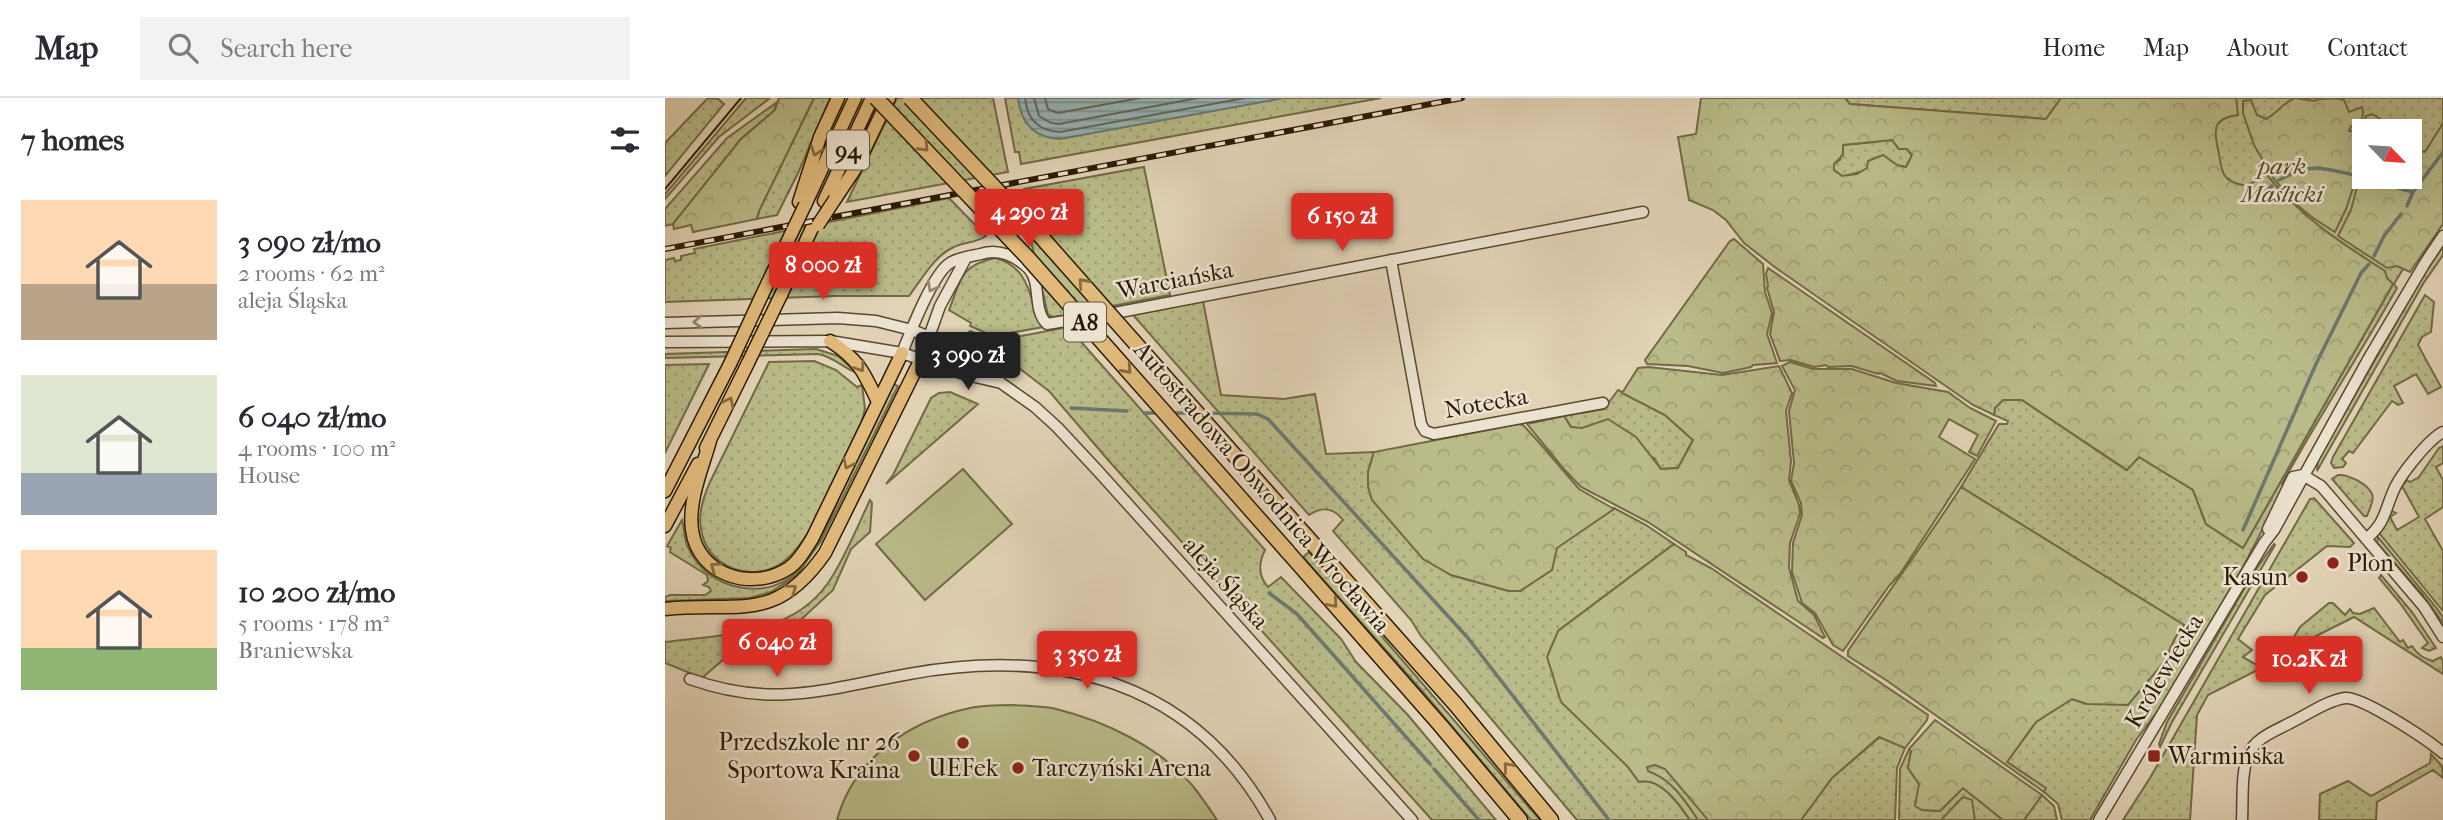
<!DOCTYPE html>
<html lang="en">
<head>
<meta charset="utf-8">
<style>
	:root { --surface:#fff; --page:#f2f2f3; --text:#2b2b33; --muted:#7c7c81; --line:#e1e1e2; --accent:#d93025 }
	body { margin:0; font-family:"IM FELL French Canon",serif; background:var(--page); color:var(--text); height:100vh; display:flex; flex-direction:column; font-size:26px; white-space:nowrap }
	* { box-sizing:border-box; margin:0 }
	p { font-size:23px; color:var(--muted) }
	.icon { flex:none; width:38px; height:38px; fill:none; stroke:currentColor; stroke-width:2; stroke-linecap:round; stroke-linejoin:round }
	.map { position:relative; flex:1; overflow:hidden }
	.side { display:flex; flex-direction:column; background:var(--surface); width:665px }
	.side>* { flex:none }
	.needle { width:46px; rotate:115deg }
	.fabs { position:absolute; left:1687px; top:21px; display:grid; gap:14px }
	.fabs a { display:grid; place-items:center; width:70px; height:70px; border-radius:0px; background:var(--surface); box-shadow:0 7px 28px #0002; font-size:35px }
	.price { position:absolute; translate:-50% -60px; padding:0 16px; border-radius:7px; background:var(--accent); color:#fff; font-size:23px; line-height:46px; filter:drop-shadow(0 2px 4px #0008) }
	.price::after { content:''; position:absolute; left:50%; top:42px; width:21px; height:16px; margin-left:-10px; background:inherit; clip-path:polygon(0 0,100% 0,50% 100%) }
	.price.active { background:#222; color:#fff }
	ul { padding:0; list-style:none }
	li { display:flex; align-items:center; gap:21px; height:175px; padding:0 21px }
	li span { display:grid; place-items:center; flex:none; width:196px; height:140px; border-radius:0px; color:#555 }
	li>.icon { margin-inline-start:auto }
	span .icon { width:84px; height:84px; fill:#fffc; stroke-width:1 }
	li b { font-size:30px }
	h2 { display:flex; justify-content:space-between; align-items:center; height:84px; padding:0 21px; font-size:30px }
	header { display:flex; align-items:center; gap:42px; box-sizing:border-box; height:98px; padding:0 35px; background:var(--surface); border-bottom:2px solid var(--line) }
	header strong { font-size:33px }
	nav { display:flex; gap:38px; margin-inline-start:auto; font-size:24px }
	.search { width:490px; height:63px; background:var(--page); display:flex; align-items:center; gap:18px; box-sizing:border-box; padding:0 24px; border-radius:0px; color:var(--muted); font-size:26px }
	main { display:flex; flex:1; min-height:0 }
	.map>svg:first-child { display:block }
</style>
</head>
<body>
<header>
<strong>Map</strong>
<div class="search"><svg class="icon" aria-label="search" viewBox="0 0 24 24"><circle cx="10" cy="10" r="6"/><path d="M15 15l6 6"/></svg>Search here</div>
<nav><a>Home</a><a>Map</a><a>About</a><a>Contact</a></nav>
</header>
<main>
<section class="side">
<h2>7 homes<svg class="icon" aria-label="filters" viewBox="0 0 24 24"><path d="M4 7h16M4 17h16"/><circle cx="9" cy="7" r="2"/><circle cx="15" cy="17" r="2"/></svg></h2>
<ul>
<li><span style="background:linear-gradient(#ffd9b3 60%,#b9a48a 0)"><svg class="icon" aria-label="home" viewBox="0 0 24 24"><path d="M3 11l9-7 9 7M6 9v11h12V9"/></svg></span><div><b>3 090 zł/mo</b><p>2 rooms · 62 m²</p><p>aleja Śląska</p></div></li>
<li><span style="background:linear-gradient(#dfe7d0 70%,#9aa5b1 0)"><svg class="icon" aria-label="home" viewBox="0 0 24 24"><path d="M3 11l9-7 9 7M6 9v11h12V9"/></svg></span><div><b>6 040 zł/mo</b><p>4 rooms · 100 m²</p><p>House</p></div></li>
<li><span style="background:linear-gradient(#ffd9b3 70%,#8fb573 0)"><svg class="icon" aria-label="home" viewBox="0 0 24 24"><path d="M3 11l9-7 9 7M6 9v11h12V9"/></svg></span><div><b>10 200 zł/mo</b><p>5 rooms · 178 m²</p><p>Braniewska</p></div></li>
</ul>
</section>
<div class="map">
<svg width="1778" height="722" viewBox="0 0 1778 722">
	<defs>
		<pattern id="green-dots" width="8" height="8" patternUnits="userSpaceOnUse" patternTransform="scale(1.75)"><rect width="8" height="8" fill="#b9bb89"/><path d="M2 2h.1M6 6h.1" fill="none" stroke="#9fa075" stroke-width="1.8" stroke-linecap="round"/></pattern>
		<pattern id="forest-crowns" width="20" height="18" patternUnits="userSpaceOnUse" patternTransform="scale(1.75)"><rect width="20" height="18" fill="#b9bb89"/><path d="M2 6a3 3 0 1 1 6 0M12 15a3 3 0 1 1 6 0" fill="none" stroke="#9fa075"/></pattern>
		<pattern id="wetland-marsh" width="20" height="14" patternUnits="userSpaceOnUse" patternTransform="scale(1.75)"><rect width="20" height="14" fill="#b9bb89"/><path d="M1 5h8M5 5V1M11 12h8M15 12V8" fill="none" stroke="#9fa075"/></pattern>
		<pattern id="water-rules" width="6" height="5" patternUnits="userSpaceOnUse" patternTransform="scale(1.75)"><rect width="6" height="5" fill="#98b6b7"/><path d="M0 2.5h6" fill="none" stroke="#7c9393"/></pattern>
	</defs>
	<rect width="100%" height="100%" fill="#e2d3b6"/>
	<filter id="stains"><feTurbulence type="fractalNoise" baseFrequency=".00286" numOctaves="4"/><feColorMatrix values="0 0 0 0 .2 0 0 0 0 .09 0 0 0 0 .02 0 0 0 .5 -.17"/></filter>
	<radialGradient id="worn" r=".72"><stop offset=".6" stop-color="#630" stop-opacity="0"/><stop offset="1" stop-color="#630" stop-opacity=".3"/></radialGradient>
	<path fill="url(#green-dots)" stroke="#726a46" stroke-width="2" fill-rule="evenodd" d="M 43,0 L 53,1 L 59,6 L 0,78 L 0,45 Z
		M 81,0 L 105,0 L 54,39 L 0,101 L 0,96 Z
		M 149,0 L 165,0 L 134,73 L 112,117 L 92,121 L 94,113 Z
		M 232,0 L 328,0 L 343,74 L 182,104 Z
		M 340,0 L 716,0 L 356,66 L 354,54 L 350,54 Z
		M 1180,0 L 1396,0 L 1381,21 L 1185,6 Z
		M 1523,0 L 1778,0 L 1778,40 L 1741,166 L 1729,186 L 1732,190 C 1695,256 1654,319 1617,386 L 1620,388 L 1578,469 L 1496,609 L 1471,642 L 1425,722 L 1397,722 L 1393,706 L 1379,694 L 1380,690 L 1342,664 L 1371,624 L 1407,601 L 1422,606 L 1463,606 L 1499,564 L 1510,540 L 1519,527 L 1296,389 L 1334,326 L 1342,326 L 1343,323 L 1329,317 L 1330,310 L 1338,302 L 1357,302 L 1461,372 L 1474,359 L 1528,392 L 1541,426 L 1578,450 L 1727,188 L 1539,133 ZM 1699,33 L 1745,33 L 1745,79 L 1699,79 Z
		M 111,5 L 110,12 L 76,41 L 8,126 L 0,128 L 0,111 L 62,40 Z
		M 1227,42 L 1234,51 L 1242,51 L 1247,58 L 1241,69 C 1218,63 1199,75 1177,78 L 1169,72 L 1169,66 L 1175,62 L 1178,47 Z
		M 479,69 L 505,197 L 389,219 L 383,217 L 355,96 L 359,91 Z
		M 284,100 L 321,138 C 311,145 300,144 289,149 C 270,157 256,182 244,198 L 170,198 L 0,204 L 0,162 L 9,160 L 10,163 L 16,162 L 16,158 L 30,155 L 29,151 Z
		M 1778,148 L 1778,157 L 1758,186 L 1652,373 L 1653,362 L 1756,181 Z
		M 330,160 C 355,166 363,185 369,209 C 371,217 371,222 378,229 L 328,238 L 305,228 L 306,225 L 284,212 C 296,182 294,168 330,160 Z
		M 1760,197 L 1769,204 L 1766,234 L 1757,239 L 1753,247 L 1776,289 L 1763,296 L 1751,276 L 1729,288 L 1738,305 L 1733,307 L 1727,303 L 1688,355 L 1684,353 L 1677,361 L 1681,365 L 1678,369 L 1669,370 L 1666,365 L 1668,359 Z
		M 538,203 L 556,297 L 619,301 L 650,296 L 661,356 L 709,354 L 703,374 L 786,477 L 844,493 L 855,493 L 887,472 L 891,450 L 949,410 L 981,427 L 1009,446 L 893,533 L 963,669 L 974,684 C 995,678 1014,707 1025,722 L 912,722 L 756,538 L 746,522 L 668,433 L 678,422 C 669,410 657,408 644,417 L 468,217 Z
		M 403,229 L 600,452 C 593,466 593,478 603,489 L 616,479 L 676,541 L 691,564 L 742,616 L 831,722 L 767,722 L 444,363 L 384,293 L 342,261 L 300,238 L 305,233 L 330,243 Z
		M 151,251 L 173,258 L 191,274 C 180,272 170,259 153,256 L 0,260 L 0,256 Z
		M 149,263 L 171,272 L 192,289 L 197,287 L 200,311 L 197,323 C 179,361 152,433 123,460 C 96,486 46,474 37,436 C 32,418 38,400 45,384 L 104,264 Z
		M 44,266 L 0,355 L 0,267 Z
		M 228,286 L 233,288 L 156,443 L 132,477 L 106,494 L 84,500 L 0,503 L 0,499 L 5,497 L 40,497 L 46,493 L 44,489 L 38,487 L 43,483 L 42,477 L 5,454 L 6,450 L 2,448 L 17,422 C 19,428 19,439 22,447 C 32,471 53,487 79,490 C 99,493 119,487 133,473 C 154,452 163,424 175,398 C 193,361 211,323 228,286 Z
		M 953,292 L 1000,317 L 1028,342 L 1013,370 L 996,371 L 989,360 L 917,331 L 906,329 L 899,318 L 939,311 Z
		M 285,294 L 313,306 L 221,386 L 228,377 L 266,300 L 274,295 Z
		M 1778,348 L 1778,365 L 1771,369 L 1778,382 L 1778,409 L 1760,421 L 1778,453 L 1778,513 L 1714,435 L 1727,413 L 1731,415 L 1725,419 L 1732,432 L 1754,419 L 1737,388 L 1742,382 L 1745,384 L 1754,379 L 1774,350 Z
		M 1673,377 C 1683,376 1703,386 1707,396 C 1710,401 1704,412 1702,418 L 1699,418 L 1667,381 Z
		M 1649,400 L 1689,445 L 1685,449 L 1662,448 L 1600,497 L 1573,541 L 1587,552 L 1578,559 L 1592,567 L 1609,559 L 1618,543 L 1624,547 L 1635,529 L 1664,505 L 1668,505 L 1680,517 L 1685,511 L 1688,515 L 1695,516 L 1709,510 L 1735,544 L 1738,542 L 1743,550 L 1747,548 C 1753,557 1758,560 1768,563 L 1776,559 L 1778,563 L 1778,576 L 1689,519 L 1647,540 L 1648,544 L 1543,597 L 1532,617 L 1525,722 L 1458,722 L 1485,680 L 1645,401 Z
		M 205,402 L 207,405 L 205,434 L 186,451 L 168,492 L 113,543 L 83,540 L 37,580 L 0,565 L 0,544 C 58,536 126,538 163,485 C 180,460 192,429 205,402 Z
		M 1713,439 L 1770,508 L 1778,519 L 1778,525 L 1756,495 L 1712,445 Z
		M 1609,446 L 1610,447 L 1507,624 L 1495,649 L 1494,646 L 1502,624 L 1589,474 Z
		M 644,454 L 875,722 L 866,722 L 759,595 L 638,459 Z
		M 1716,477 L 1747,514 L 1771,550 L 1764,553 L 1757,550 L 1763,545 L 1735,505 L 1714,480 Z
		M 1215,639 L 1240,650 L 1232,670 L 1230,722 L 1136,722 L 1167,680 Z
		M 1244,651 L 1246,653 L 1243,670 L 1254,686 L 1257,712 L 1275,713 L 1298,690 L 1338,722 L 1234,722 L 1235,671 Z
		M 1766,656 L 1777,668 L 1778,680 L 1768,672 L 1712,704 L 1711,722 L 1654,722 L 1655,696 L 1683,683 L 1706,698 L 1765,665 Z
		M 1377,697 L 1389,708 L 1392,722 L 1359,722 Z"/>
	<path fill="url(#forest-crowns)" stroke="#726a46" stroke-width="2" fill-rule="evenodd" d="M 114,0 L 149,0 L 94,113 L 92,121 L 28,134 L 26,127 L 9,131 L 8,126 L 76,41 L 110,12 Z
		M 1036,0 L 1180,0 L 1185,6 L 1381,21 L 1396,0 L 1571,0 L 1573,17 C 1549,20 1548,30 1553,51 C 1557,70 1554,83 1578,87 C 1584,89 1594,80 1601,76 C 1636,119 1673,143 1720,173 L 1722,180 L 1728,186 L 1578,450 L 1541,426 L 1528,392 L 1474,359 L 1462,372 L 1357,302 L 1338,302 L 1330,310 L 1329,317 L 1308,307 L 1111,170 L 1079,145 L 1061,122 L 1048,112 L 1024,102 L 1013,39 L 1031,36 ZM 1227,42 L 1234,51 L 1242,51 L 1247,57 L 1241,69 L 1232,67 L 1218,57 L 1203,63 L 1202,70 L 1192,76 L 1177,78 L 1169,72 L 1169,66 L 1178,57 L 1178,47 Z
		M 1630,0 L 1649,3 C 1656,0 1672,0 1679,2 L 1684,14 L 1697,9 L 1698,15 L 1696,26 L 1686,28 L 1684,33 L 1696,35 L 1696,59 L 1691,81 L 1681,111 L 1670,134 L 1648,120 L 1631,106 L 1609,81 L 1589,47 L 1578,15 L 1578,3 L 1586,2 L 1592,17 L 1601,21 C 1613,15 1617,5 1630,0 Z
		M 1707,16 L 1717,22 L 1717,33 L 1699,33 L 1699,79 L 1745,79 L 1745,50 L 1750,48 L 1755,53 L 1760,54 L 1778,25 L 1778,126 L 1745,174 L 1732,168 L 1722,170 L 1673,138 L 1686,112 L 1696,74 L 1699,59 L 1699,25 L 1701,18 Z
		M 1069,141 L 1098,166 L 1100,194 L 1107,215 L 1102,236 L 1112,265 L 1088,267 L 1086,269 L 1058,275 L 1023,268 L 982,266 L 980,262 L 1065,143 Z
		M 1103,170 L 1270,285 L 1271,288 L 1232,283 L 1215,275 L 1213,276 L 1187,268 L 1163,269 L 1161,267 L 1149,269 L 1126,262 L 1115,263 L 1105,236 L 1109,214 L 1102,190 L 1103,188 L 1101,176 Z
		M 1125,264 L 1148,271 L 1187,271 L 1231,285 L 1283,294 L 1305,310 L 1331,323 L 1312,358 L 1304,354 L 1313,337 L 1284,321 L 1274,339 L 1310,361 L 1235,476 L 1224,488 L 1178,553 L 1168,547 L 1150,515 L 1137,505 L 1127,474 L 1128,445 L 1137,417 L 1136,405 L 1126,383 L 1129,365 L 1124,313 L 1130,292 L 1117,268 Z
		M 1114,268 L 1127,295 L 1121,313 L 1126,363 L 1124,382 L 1134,407 L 1135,416 L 1125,445 L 1124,470 L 1133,503 L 1149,517 L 1160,539 L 1158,540 L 983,424 L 916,389 L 898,370 L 862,326 L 899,318 L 906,329 L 917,330 L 943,321 L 971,339 L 996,371 L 1013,370 L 1028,342 L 1000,317 L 957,295 L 973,270 L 983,269 L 1057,277 Z
		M 854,326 L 858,327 L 871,341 L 914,391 L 949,411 L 892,450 L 887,472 L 855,493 L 844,493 L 786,477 L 758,461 L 707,402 L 703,389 L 703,374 L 709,354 Z
		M 1296,389 L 1519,527 L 1510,540 L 1499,564 L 1463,607 L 1422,606 L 1407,601 L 1371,624 L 1342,664 L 1381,690 L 1379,694 L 1221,582 L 1183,558 L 1183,553 C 1220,498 1260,445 1296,389 Z
		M 1009,446 L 1021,454 L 1021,457 L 1046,470 L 1263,617 L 1262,622 L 1240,650 L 1214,639 L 1167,680 L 1136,722 L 1025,722 C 1015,707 995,678 974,684 L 963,669 L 896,604 L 882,559 L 893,533 Z
		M 1270,622 L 1377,697 L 1359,722 L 1338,722 L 1298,690 L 1275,713 L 1257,712 L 1250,708 L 1254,686 L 1243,670 L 1246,653 L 1244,651 Z"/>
	<path fill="url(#wetland-marsh)" stroke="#726a46" stroke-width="2" d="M 990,667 L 1000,671 L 1043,722 L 1033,722 C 1020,702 1006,681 983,673 L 982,669 Z"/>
	<path fill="#b9bb89" stroke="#726a46" stroke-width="2" d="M 298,371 L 347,426 L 260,502 L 211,446 Z
		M 348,607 C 363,608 378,608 391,611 C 440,623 494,649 527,687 C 536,698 544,710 552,722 L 172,722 C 189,660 244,623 305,610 C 319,607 334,607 348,607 Z
		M 1298,699 L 1307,702 L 1310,722 L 1276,722 Z"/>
	<path fill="url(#water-rules)" stroke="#6c786f" stroke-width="2" d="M 353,0 L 619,0 L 395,41 C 370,40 356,26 353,0 Z"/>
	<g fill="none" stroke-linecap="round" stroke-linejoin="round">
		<path stroke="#61685c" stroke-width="2" d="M 360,0 C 362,21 373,33 395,34 L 580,0
			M 369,0 L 374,18 L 386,25 L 394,26 L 533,0
			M 380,0 L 383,11 L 393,15 L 475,0"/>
		<path stroke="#6c786f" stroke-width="3.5" d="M 1699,80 L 1747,94
			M 1614,82 C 1646,65 1655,69 1689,77
			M 1594,100 L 1607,88
			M 1742,108 L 1748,94 L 1778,54
			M 1709,158 L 1719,138 L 1736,116
			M 406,310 L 462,313
			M 479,315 L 494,315
			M 505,315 L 526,315
			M 537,315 L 592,316 L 603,321 L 803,540 L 944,722
			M 1578,432 L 1651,266 L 1696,175 L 1704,166
			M 604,495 L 632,516 L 765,666
			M 769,671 L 814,722"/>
		<defs>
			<path id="minor" d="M 726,162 L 756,326 L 760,333 L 769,336 L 938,305
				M 0,225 L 173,220 L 211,223 L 247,232 L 309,256 L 336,285 L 370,309 L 392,329 L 433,373 L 747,722
				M 0,244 L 165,243 L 237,255 L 302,277 L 336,285
				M 237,255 C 245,235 268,175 285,165 C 292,160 307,158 316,156 C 333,150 351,158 364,171 C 377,186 367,211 382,226 L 455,214 L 978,114
				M 256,261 L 275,208 L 301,160
				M 1638,377 L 1656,388 L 1663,396 L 1759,509 L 1778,539
				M 1603,431 L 1628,379 L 1638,377
				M 1701,441 C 1720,425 1719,415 1728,394 C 1734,378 1763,342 1778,334
				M 25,581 C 109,611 160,591 244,576 C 392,549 528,582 605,722
				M 1434,722 L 1599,445 L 1609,432 L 1705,258 L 1760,165 L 1778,138
				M 1577,722 C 1578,702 1576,676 1583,657 C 1590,640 1610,633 1625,625 C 1642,617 1661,603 1680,600 C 1697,598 1763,642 1778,655"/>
			<path id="major" d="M 170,101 L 190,71 L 224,0
				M 159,103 L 207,0
				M 134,104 L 155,39 L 173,0
				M 140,107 L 190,0
				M 97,197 L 128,132
				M 116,197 L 148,128
				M 165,243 C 193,261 199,274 213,304
				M 45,343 C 37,371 23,403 27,432 C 33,478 88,494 124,470 C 134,463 140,452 147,441 L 237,255
				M 41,350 L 83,265
				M 0,393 L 65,266
				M 0,428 L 33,366
				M 0,511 C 73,503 110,527 160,455 L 256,261"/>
			<path id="highway" d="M 641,438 L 791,607 L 886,722
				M 623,454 L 776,628 L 855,722"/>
		</defs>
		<use href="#minor" stroke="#58482f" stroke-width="13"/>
		<use href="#major" stroke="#2a1a02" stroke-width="15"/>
		<use href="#highway" stroke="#2a1a02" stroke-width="17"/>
		<use href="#minor" stroke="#ece2d0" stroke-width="10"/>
		<use href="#major" stroke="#e1ba7b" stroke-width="12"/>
		<use href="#highway" stroke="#e1ba7b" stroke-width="14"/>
		<path stroke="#2a1a02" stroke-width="2" d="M 0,91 L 76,0"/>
		<defs>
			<path id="rail" d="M 0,151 L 797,0"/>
		</defs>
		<use href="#rail" stroke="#2a1a02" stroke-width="6"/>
		<use href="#rail" stroke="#ece2d0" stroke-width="3.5" stroke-dasharray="10" stroke-linecap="butt"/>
		<defs>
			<path id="major-bridge" d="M 153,127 L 170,101
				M 128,132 L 140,107
				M 83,265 L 116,197
				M 65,266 L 97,197"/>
			<path id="highway-bridge" d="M 211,0 L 363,160 L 623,454
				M 245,0 L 379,142 L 641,438"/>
		</defs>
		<use href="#major-bridge" stroke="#2a1a02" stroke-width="15" stroke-linecap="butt"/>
		<use href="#highway-bridge" stroke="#2a1a02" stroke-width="17" stroke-linecap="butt"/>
		<use href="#major-bridge" stroke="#e1ba7b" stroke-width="12"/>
		<use href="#highway-bridge" stroke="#e1ba7b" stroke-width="14"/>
	</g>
	<defs><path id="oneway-chevron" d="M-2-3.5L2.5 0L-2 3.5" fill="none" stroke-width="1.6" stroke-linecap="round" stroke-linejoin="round" transform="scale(1.75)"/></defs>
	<g stroke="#866a3e">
		<use href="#oneway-chevron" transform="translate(259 49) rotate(46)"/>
		<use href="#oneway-chevron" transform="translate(151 53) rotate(108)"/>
		<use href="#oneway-chevron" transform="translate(418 185) rotate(-132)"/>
		<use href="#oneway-chevron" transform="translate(195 269) rotate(56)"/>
		<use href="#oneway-chevron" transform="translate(462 271) rotate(48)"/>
		<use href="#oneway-chevron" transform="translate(64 304) rotate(-64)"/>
		<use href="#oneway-chevron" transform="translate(183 366) rotate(116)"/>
		<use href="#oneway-chevron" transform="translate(50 469) rotate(-144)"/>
		<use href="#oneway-chevron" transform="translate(127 491) rotate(-36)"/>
		<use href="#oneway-chevron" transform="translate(668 505) rotate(49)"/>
		<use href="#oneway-chevron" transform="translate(843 669) rotate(-130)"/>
	</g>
	<g stroke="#958873">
		<use href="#oneway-chevron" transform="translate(267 189) rotate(118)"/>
		<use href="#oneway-chevron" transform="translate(33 224) rotate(178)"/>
	</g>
	<g fill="#8f2418" stroke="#ece2d0" stroke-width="2.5">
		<circle cx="1668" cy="465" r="7"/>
		<circle cx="1637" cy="479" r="7"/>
		<circle cx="298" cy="645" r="7"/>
		<circle cx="249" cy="658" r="7"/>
		<rect x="1482" y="651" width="14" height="14" rx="3.5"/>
		<circle cx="353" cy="670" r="7"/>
	</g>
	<g text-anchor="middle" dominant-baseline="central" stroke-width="5" stroke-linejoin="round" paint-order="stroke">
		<g fill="#ece2d0" stroke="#645640" stroke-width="2">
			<rect x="162" y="32.5" width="42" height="39" rx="5"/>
			<rect x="399" y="204.5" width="42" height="39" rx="5"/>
		</g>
		<g font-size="23" font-weight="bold" fill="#2a1a02">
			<text x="183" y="52">94</text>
			<text x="420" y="224">A8</text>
		</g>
		<g font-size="24" font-style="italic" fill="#554a2a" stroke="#ece2d0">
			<text x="1617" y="68">park<tspan x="1617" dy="28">Maślicki</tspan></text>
		</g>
		<g font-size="24" fill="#2a1a02" stroke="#ece2d0">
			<text transform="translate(510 182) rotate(-11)">Warciańska</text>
			<text transform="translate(821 305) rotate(-10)">Notecka</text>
			<text transform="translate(597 389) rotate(49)">Autostradowa Obwodnica Wrocławia</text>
			<text transform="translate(561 485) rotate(48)">aleja Śląska</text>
			<text transform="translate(1499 573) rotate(-59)">Królewiecka</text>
		</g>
		<g font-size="24" fill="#2a1a02" stroke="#ece2d0" text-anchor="start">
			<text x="1682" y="465">Plon</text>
			<text x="1623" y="479" text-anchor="end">Kasun</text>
			<text x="235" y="644" text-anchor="end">Przedszkole nr 26<tspan x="235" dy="28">Sportowa Kraina</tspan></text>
			<text x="1503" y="658">Warmińska</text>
			<text x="298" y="670" text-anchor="middle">UEFek</text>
			<text x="367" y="670">Tarczyński Arena</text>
		</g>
	</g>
	<rect width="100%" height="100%" filter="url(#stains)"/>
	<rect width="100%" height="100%" fill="url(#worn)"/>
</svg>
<div class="fabs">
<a><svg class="needle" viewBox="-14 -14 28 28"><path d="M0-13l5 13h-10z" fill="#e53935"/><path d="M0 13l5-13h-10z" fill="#7c7c81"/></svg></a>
</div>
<b class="price" style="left:364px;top:151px">4 290 zł</b>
<b class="price" style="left:677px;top:155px">6 150 zł</b>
<b class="price" style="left:158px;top:204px">8 000 zł</b>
<b class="price active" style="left:303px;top:294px">3 090 zł</b>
<b class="price" style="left:112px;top:581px">6 040 zł</b>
<b class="price" style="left:422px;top:593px">3 350 zł</b>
<b class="price" style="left:1644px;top:598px">10.2K zł</b>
</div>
</main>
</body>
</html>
